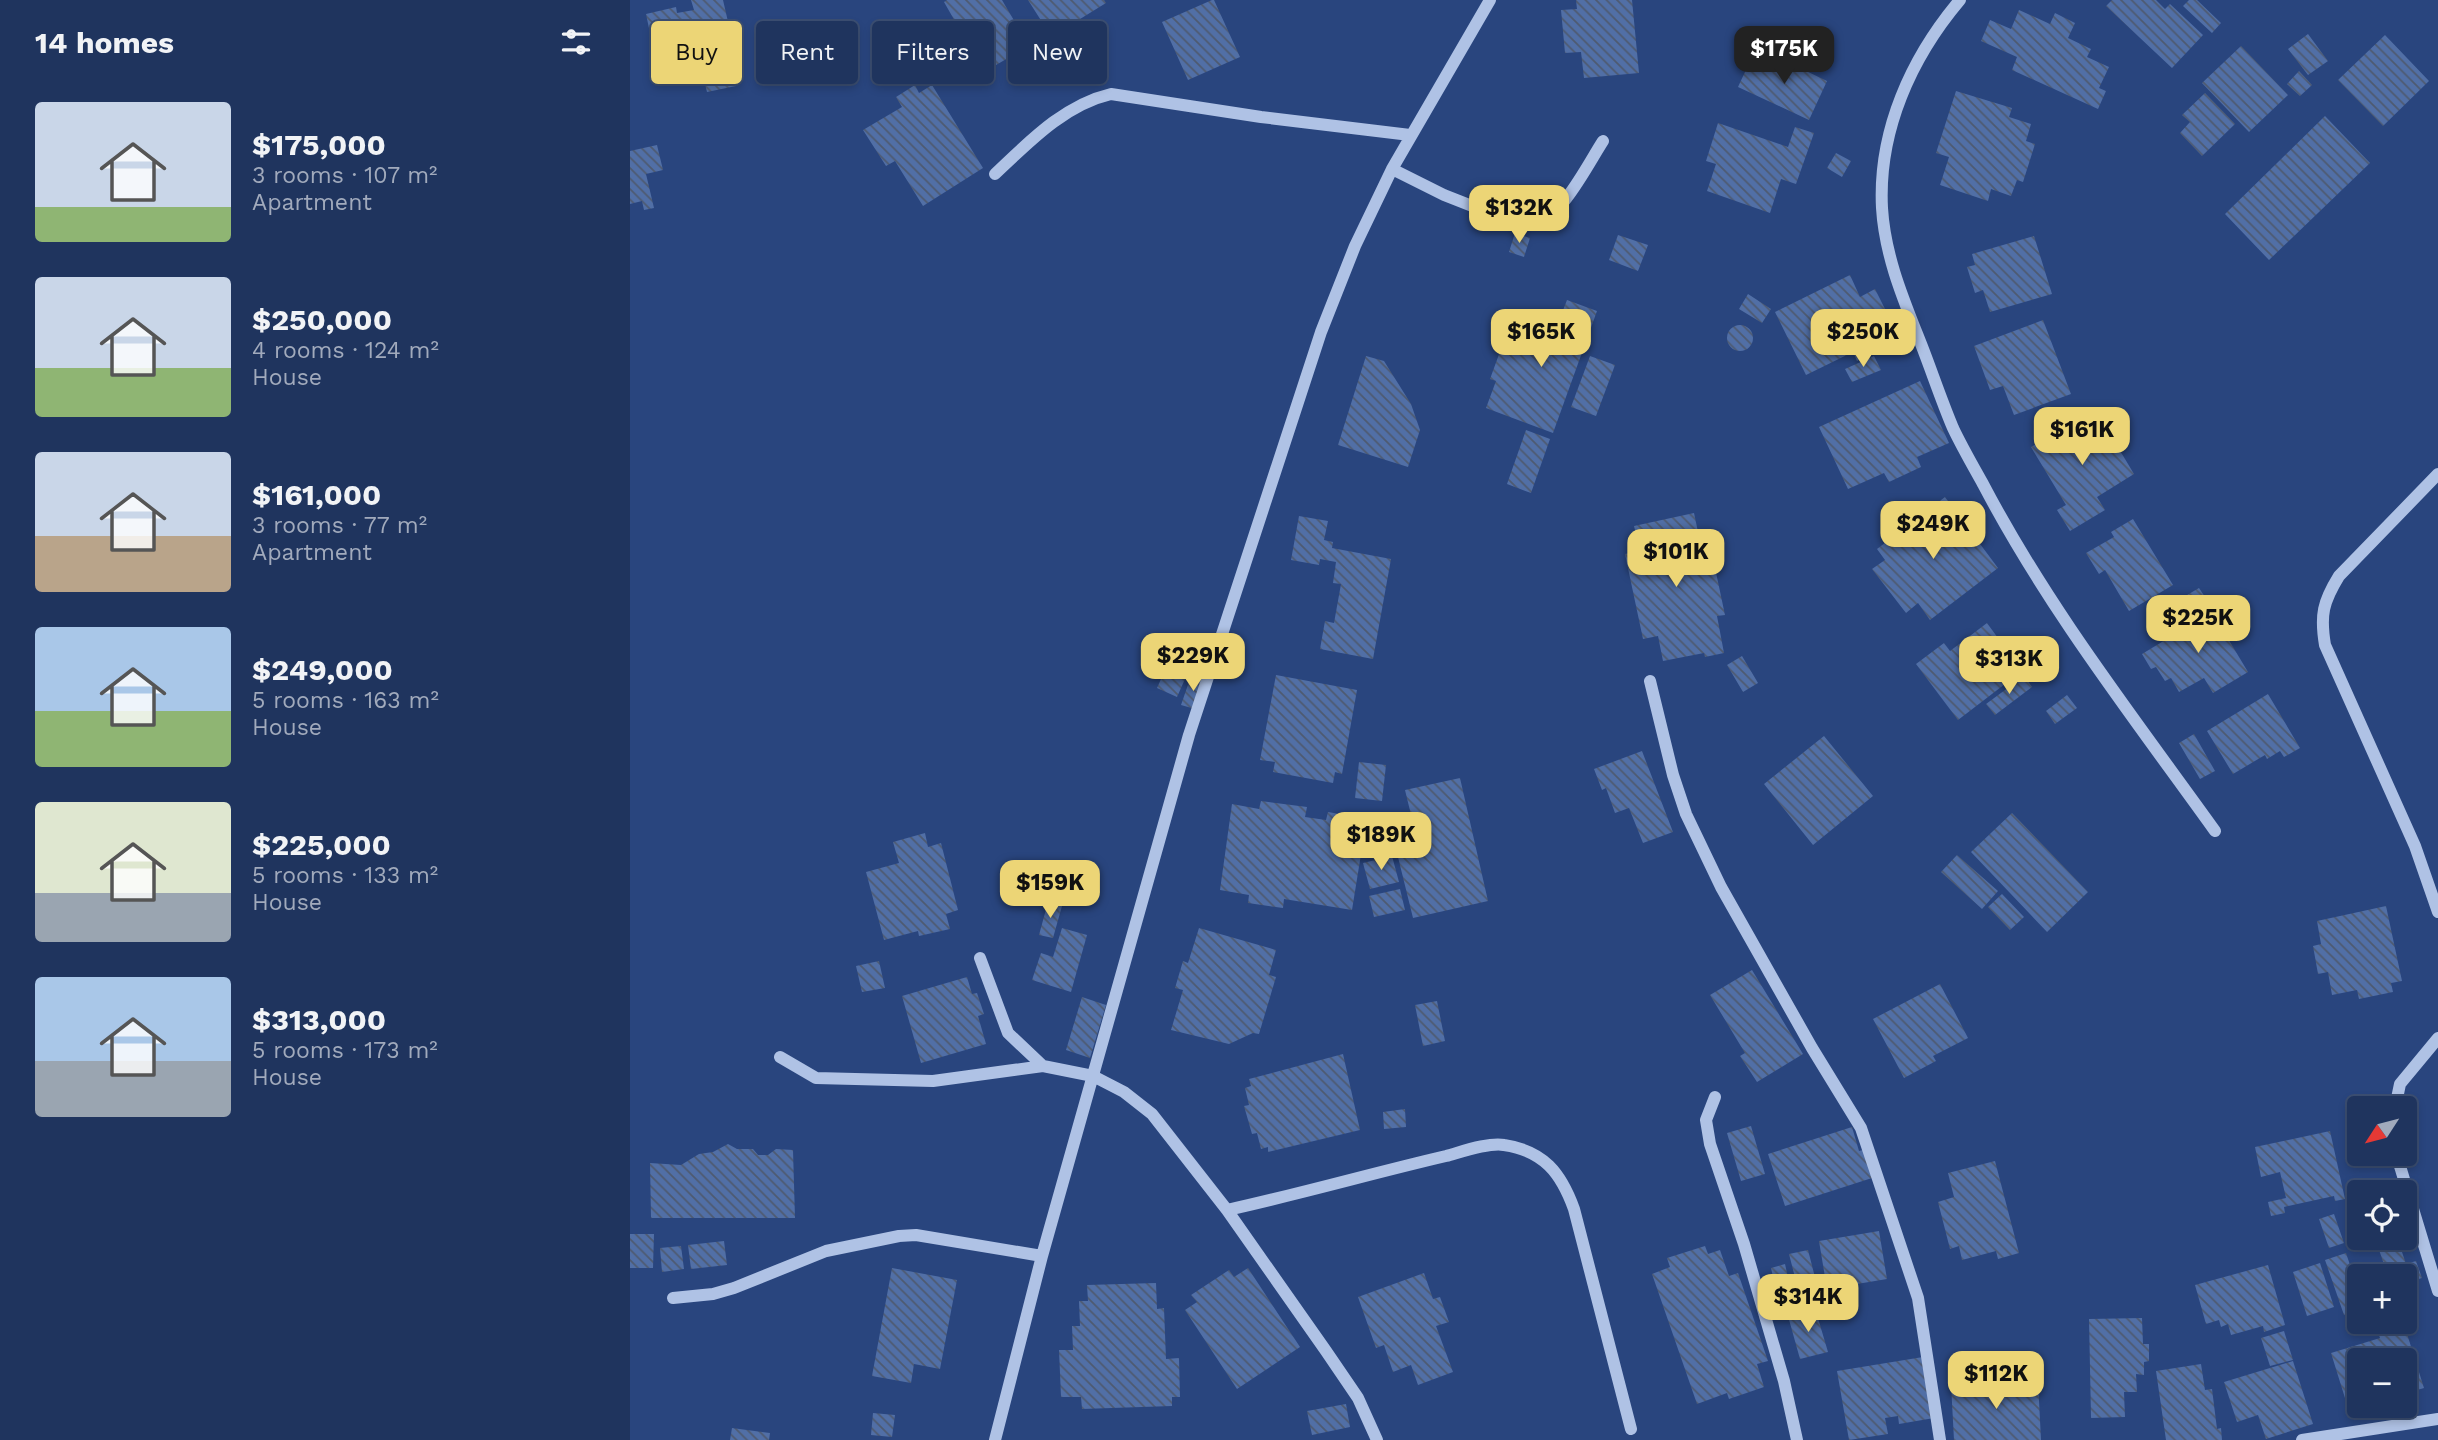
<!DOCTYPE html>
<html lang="en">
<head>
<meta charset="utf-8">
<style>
	:root { --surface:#1f345e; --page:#273c64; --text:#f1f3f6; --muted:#a1aabc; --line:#3c4f73; --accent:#ecd576 }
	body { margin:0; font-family:"Work Sans",sans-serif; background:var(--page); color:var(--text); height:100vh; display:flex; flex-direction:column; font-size:26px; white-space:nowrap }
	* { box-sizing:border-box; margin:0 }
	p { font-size:23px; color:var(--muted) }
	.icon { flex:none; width:38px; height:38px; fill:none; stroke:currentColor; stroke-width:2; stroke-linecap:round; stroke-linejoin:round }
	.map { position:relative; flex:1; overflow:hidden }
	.drawer { display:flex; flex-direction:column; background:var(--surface); width:630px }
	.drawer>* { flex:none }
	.banner { position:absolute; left:21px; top:21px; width:665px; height:63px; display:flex; gap:14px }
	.needle { width:46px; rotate:234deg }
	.buttons { position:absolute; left:1717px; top:1096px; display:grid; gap:14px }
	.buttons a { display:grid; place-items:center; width:70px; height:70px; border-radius:7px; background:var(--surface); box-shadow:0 4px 10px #0003,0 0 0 2px var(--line); font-size:35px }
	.price { position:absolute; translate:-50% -60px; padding:0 16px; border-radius:14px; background:var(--accent); color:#111; font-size:23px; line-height:46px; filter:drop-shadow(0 2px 4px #0008) }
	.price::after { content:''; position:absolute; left:50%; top:42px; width:21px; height:16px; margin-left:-10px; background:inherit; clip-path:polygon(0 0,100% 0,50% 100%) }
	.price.on { background:#222; color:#fff }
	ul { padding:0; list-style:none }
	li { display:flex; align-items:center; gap:21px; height:175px; padding:0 35px }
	li span { display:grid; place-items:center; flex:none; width:196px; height:140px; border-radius:7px; color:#555 }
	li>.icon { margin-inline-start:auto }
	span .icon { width:84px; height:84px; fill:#fffc; stroke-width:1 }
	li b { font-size:30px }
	h2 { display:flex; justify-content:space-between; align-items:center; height:84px; padding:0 35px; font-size:30px }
	.pill { padding:0 24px; border-radius:7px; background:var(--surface); box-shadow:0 4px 10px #0003,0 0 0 2px var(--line); font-size:24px; line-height:63px }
	.pill.on { background:var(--accent); color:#111 }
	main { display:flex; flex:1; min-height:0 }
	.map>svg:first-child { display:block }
</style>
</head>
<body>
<main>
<section class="drawer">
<h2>14 homes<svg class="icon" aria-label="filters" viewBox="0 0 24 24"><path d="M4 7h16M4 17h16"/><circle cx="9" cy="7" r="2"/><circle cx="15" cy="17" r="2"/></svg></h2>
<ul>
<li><span style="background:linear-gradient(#c9d6e8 75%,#8fb573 0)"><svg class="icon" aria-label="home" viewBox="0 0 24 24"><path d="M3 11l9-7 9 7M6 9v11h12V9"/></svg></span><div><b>$175,000</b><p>3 rooms · 107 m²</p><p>Apartment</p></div></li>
<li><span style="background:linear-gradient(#c9d6e8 65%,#8fb573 0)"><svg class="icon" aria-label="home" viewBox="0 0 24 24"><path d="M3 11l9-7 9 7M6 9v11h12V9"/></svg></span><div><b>$250,000</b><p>4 rooms · 124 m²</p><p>House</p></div></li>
<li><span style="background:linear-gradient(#c9d6e8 60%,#b9a48a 0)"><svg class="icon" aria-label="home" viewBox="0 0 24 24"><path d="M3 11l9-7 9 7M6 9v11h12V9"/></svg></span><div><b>$161,000</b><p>3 rooms · 77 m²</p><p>Apartment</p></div></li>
<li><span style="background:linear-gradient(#a9c7e8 60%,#8fb573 0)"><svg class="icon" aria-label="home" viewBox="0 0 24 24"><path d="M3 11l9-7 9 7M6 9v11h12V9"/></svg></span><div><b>$249,000</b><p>5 rooms · 163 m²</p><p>House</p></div></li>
<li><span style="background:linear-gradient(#dfe7d0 65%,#9aa5b1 0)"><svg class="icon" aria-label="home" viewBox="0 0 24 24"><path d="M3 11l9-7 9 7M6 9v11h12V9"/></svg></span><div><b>$225,000</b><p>5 rooms · 133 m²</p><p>House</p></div></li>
<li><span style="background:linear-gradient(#a9c7e8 60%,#9aa5b1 0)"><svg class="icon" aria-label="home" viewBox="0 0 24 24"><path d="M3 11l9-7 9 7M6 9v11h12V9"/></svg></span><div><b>$313,000</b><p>5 rooms · 173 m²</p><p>House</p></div></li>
</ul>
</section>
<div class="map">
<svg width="1808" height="1440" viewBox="0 0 1808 1440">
	<defs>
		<pattern id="building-back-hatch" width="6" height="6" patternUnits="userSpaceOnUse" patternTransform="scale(1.75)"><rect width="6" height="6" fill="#516fa6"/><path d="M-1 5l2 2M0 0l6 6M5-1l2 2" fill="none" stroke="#4e5a70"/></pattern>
	</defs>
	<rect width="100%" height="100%" fill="#29457e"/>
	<path fill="url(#building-back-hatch)" d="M 61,0 L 93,0 L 99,26 L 105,29 L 109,47 L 98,50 L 106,86 L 77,92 L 71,67 L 29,76 L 16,14 L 46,7 L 47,13 L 64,10 Z
		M 317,0 L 372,0 L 399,46 L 354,72 L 314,2 Z
		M 398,0 L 474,0 L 476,3 L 442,24 L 439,20 L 419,33 Z
		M 582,0 L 584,0 L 610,57 L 558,80 L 532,22 Z
		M 946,0 L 1002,0 L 1009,73 L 954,78 L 951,52 L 935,53 L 931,10 L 947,9 Z
		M 1482,0 L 1526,0 L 1535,9 L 1540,4 L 1573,35 L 1542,68 L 1476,6 Z
		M 1559,0 L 1567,0 L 1591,23 L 1582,33 L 1553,6 Z
		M 1389,10 L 1420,24 L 1425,13 L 1445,23 L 1438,38 L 1461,49 L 1457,57 L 1479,67 L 1469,88 L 1476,91 L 1468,109 L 1382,70 L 1387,57 L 1351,41 L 1360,20 L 1381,29 Z
		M 1678,34 L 1698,61 L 1678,75 L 1658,49 Z
		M 1755,35 L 1799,81 L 1753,126 L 1708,80 Z
		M 1611,46 L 1658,95 L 1619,132 L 1572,83 Z
		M 1143,55 L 1197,81 L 1179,120 L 1108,87 L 1121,59 L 1138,67 Z
		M 1669,71 L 1682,85 L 1670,96 L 1657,84 Z
		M 285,85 L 289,93 L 302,85 L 353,168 L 293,206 L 265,161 L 256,166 L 233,130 L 272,107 L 266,97 Z
		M 1326,91 L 1382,108 L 1379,117 L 1401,124 L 1396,141 L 1405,144 L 1393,182 L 1387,180 L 1381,196 L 1361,189 L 1358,201 L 1310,185 L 1319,157 L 1306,153 Z
		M 1575,93 L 1605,124 L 1572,156 L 1550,133 L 1560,122 L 1552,115 Z
		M 1695,116 L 1740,163 L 1639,260 L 1595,214 Z
		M 1088,123 L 1158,147 L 1165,127 L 1184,133 L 1166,184 L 1151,179 L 1140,213 L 1077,191 L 1086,164 L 1076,161 Z
		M 27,145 L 33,170 L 16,174 L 24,208 L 14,210 L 12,201 L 0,204 L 0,151 Z
		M 1206,153 L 1221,161 L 1212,177 L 1197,168 Z
		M 885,233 L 900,238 L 894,257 L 879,252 Z
		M 988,235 L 1018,245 L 1008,271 L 979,260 Z
		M 1404,236 L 1422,294 L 1360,312 L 1353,290 L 1345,293 L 1337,267 L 1345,265 L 1342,254 Z
		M 1220,275 L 1230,297 L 1245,289 L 1270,339 L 1227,361 L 1223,352 L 1176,375 L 1145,312 Z
		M 1118,294 L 1141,309 L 1132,323 L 1109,309 Z
		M 937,300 L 967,311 L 923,433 L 856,408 L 866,381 L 860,379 L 872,346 L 888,352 L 899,321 L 925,331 Z
		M 1413,320 L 1441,394 L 1384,415 L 1373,386 L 1360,390 L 1344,346 Z
		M1097 338a13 13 0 1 1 26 0a13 13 0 1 1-26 0Z
		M 736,356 L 754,361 L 781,404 L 790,430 L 778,467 L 708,445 Z
		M 960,356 L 985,365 L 966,416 L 941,407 Z
		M 1244,356 L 1251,370 L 1222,382 L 1215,369 Z
		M 1290,381 L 1319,443 L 1287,457 L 1291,467 L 1259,482 L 1254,473 L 1218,489 L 1189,427 Z
		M 1465,409 L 1504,474 L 1467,497 L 1475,510 L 1440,531 L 1427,510 L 1436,505 L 1401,447 Z
		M 896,430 L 920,439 L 901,493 L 877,484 Z
		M 1315,497 L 1368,568 L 1300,620 L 1288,603 L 1276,613 L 1242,569 L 1255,560 L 1247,549 Z
		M 1064,513 L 1072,551 L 1081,549 L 1095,615 L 1087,616 L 1094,653 L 1075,657 L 1074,653 L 1033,661 L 1028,636 L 1013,639 L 995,554 L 1010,551 L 1004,526 Z
		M 669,516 L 698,521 L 694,540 L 703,542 L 702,548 L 761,559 L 743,659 L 690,649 L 695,621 L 704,623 L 711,584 L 703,583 L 706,562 L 690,559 L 689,565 L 661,560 Z
		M 1503,519 L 1543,585 L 1499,611 L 1475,570 L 1469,574 L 1456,553 L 1484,537 L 1481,532 Z
		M 1569,588 L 1575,597 L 1552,610 L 1547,601 Z
		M 1579,607 L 1618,672 L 1583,693 L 1574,678 L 1549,692 L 1541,678 L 1535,681 L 1526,667 L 1521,669 L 1512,654 L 1560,625 L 1557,620 Z
		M 1357,623 L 1392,671 L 1328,720 L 1286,664 L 1314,643 L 1320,651 Z
		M 1112,656 L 1128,683 L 1113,692 L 1097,665 Z
		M 539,661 L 559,670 L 547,697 L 527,688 Z
		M 646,675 L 727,690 L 712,774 L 705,772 L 703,783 L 643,772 L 645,762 L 630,760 Z
		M 561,676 L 574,680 L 565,709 L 551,705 Z
		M 1394,676 L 1402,687 L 1365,715 L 1356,704 Z
		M 1638,694 L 1670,748 L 1654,757 L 1650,751 L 1637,759 L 1635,755 L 1603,774 L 1577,731 Z
		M 1437,695 L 1447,708 L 1425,724 L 1416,711 Z
		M 1564,734 L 1585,771 L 1570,779 L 1549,743 Z
		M 1194,736 L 1243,796 L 1183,845 L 1134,784 Z
		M 1012,751 L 1043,832 L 1013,843 L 999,808 L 985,813 L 976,788 L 972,790 L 964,769 Z
		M 729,762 L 756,765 L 752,801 L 725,798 Z
		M 830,778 L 858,901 L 783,918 L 767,853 L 779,851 L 772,821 L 782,819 L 775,790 Z
		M 631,801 L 677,807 L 675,817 L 696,820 L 698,812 L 721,816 L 720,828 L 744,831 L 741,849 L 732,848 L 722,910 L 654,899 L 653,908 L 618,903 L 619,895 L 590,890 L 602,804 L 629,809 Z
		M 1382,813 L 1458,892 L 1417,932 L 1341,852 Z
		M 295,833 L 298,847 L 311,843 L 328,910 L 316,914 L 320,929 L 289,936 L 288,931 L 254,940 L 236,872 L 269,863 L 263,842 Z
		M 1327,855 L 1368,891 L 1352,909 L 1311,872 Z
		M 762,856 L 769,882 L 740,889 L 733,863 Z
		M 770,889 L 775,910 L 744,917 L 739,896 Z
		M 1372,894 L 1394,917 L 1380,930 L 1358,907 Z
		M 418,902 L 432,906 L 423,938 L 409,935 Z
		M 1756,906 L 1772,981 L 1761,983 L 1763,992 L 1729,999 L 1727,990 L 1702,995 L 1698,972 L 1688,974 L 1683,946 L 1691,944 L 1687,921 Z
		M 432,928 L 457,935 L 441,992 L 402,980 L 411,953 L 423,957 Z
		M 569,928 L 646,950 L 639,975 L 646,977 L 629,1034 L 623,1033 L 599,1044 L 541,1030 L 553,990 L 545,988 L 553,961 L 558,963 Z
		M 249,961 L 255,988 L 232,992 L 226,966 Z
		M 1122,970 L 1173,1054 L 1127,1082 L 1110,1056 L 1115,1053 L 1080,995 Z
		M 337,977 L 342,994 L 347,993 L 354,1014 L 348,1016 L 356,1044 L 291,1063 L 272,996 Z
		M 1310,984 L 1338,1038 L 1303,1056 L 1306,1061 L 1274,1078 L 1243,1019 Z
		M 452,997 L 476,1005 L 460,1058 L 436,1050 Z
		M 807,1001 L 815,1041 L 793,1046 L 785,1005 Z
		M 713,1054 L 730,1130 L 638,1152 L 638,1147 L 631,1149 L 627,1133 L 622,1134 L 614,1106 L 619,1105 L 615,1088 L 621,1086 L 619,1079 Z
		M 775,1109 L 776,1127 L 754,1129 L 753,1112 Z
		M 1121,1126 L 1135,1174 L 1111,1181 L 1097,1133 Z
		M 1222,1127 L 1229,1151 L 1233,1150 L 1242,1178 L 1155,1206 L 1138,1154 Z
		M 1700,1131 L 1715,1199 L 1705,1201 L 1704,1196 L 1654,1207 L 1655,1213 L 1641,1216 L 1638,1202 L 1656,1198 L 1650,1172 L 1631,1177 L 1625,1147 Z
		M 98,1144 L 107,1149 L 123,1149 L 128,1155 L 138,1155 L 146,1149 L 163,1150 L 165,1218 L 21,1218 L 20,1163 L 51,1165 L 69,1154 L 83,1152 Z
		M 1365,1161 L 1389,1253 L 1368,1259 L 1366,1251 L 1332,1260 L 1329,1246 L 1320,1249 L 1308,1202 L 1324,1197 L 1318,1173 Z
		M 1704,1214 L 1714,1243 L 1699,1248 L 1689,1219 Z
		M 1249,1231 L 1257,1279 L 1197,1289 L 1189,1241 Z
		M 0,1234 L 24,1234 L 23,1268 L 0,1268 Z
		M 1767,1237 L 1776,1264 L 1786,1261 L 1792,1278 L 1779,1282 L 1776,1273 L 1758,1276 L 1747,1244 Z
		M 94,1241 L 97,1265 L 61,1269 L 58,1245 Z
		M 51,1246 L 54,1269 L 32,1272 L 30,1248 Z
		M 1075,1246 L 1078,1254 L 1090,1250 L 1099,1276 L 1108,1273 L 1138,1361 L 1127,1364 L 1134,1387 L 1099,1399 L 1097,1393 L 1067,1404 L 1022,1274 L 1040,1267 L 1037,1258 Z
		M 1178,1250 L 1188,1289 L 1169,1293 L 1159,1254 Z
		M 1716,1253 L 1729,1292 L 1729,1310 L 1714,1315 L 1695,1260 Z
		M 1690,1263 L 1704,1307 L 1677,1316 L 1663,1272 Z
		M 1155,1264 L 1163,1300 L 1149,1303 L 1141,1268 Z
		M 1638,1265 L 1655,1325 L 1634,1332 L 1633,1326 L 1601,1335 L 1598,1324 L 1591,1327 L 1589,1320 L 1576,1324 L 1565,1285 Z
		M 262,1268 L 327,1280 L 310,1369 L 284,1364 L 281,1383 L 242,1376 Z
		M 618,1268 L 670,1347 L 607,1389 L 555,1310 L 567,1302 L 561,1295 L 599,1270 L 604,1277 Z
		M 794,1273 L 803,1299 L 810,1297 L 819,1322 L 806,1326 L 823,1372 L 788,1385 L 781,1365 L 763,1372 L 754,1345 L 746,1348 L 728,1297 Z
		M 526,1283 L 527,1309 L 534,1308 L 536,1359 L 549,1358 L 550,1397 L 542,1397 L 542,1406 L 452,1409 L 451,1397 L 431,1397 L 429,1350 L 443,1350 L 442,1326 L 450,1326 L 449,1301 L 458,1301 L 457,1285 Z
		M 1185,1308 L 1198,1352 L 1170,1359 L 1158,1316 Z
		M 1512,1318 L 1513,1344 L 1519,1344 L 1519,1361 L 1514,1362 L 1514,1375 L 1506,1374 L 1507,1392 L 1494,1392 L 1495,1417 L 1461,1418 L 1459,1319 Z
		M 1744,1321 L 1773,1321 L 1794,1388 L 1774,1394 L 1774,1360 L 1729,1360 L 1729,1405 L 1737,1406 L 1719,1411 L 1701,1353 L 1750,1338 Z
		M 1654,1331 L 1663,1360 L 1640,1366 L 1631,1338 Z
		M 1293,1357 L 1304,1418 L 1269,1424 L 1268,1416 L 1255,1418 L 1258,1434 L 1219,1440 L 1207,1371 Z
		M 1663,1361 L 1683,1424 L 1636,1439 L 1628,1415 L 1607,1422 L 1594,1382 Z
		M 1571,1364 L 1575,1390 L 1582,1389 L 1587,1429 L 1591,1428 L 1592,1440 L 1536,1440 L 1526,1371 Z
		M 1408,1380 L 1411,1440 L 1324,1440 L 1321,1384 Z
		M 716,1404 L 720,1427 L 682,1435 L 677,1411 Z
		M 243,1413 L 265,1415 L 262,1437 L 241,1435 Z
		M 102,1428 L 140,1433 L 139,1440 L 100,1440 Z"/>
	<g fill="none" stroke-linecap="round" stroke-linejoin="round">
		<path stroke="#afc2e5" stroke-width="12" d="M 1330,0 C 1281,58 1248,131 1252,208 C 1255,258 1275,303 1293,349 C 1303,375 1312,402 1323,428 C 1332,447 1343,466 1353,484 C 1418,608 1504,718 1585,831
			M 762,169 L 814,195 L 888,224 C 893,224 899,225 905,224 C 932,217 958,164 973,141
			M 365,174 C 399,142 434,105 481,94 L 631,117 L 780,135
			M 1808,474 L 1709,576 C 1693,602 1690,615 1695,645 L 1785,846 L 1808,912
			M 1020,681 L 1043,775 L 1056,814 L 1091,887 L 1182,1048 L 1231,1128 L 1288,1298 L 1310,1440
			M 350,958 L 378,1033 L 413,1066 L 463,1076 L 494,1092 L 522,1114 L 597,1210 L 696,1351 L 728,1398 L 747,1440
			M 150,1057 L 186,1078 L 303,1081 L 413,1066
			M 1085,1097 L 1076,1120 L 1080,1144 L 1114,1244 L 1154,1381 L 1167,1440
			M 1765,1108 L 1770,1084 L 1808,1038
			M 1766,1153 L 1808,1291
			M 597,1210 C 670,1194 743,1173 816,1156 C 831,1152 859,1142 874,1145 C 914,1151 931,1173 944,1209 L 1001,1429
			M 43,1298 L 83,1294 L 104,1288 L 196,1251 L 269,1236 L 286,1235 L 412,1256
			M 365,1440 L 412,1256 L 559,735 L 691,332 L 725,246 L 762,169 L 860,0
			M 1672,1440 L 1808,1419"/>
	</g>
</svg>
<div class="buttons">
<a><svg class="needle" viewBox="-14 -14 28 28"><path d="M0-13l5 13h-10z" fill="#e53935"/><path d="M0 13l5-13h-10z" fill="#a1aabc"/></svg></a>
<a><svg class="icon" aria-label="locate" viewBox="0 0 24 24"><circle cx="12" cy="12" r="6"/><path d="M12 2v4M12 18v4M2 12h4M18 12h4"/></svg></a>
<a>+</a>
<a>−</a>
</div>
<b class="price on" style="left:1154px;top:86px">$175K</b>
<b class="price" style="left:889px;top:245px">$132K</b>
<b class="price" style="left:911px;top:369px">$165K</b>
<b class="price" style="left:1233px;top:369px">$250K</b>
<b class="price" style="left:1452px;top:467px">$161K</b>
<b class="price" style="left:1303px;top:561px">$249K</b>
<b class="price" style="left:1046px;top:589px">$101K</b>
<b class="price" style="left:1568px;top:655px">$225K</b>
<b class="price" style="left:563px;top:693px">$229K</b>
<b class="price" style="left:1379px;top:696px">$313K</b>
<b class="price" style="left:751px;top:872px">$189K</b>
<b class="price" style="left:420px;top:920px">$159K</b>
<b class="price" style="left:1178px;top:1334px">$314K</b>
<b class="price" style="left:1366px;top:1411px">$112K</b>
<div class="banner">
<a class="pill on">Buy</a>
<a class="pill">Rent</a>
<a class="pill">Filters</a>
<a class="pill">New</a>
</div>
</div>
</main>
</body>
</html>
